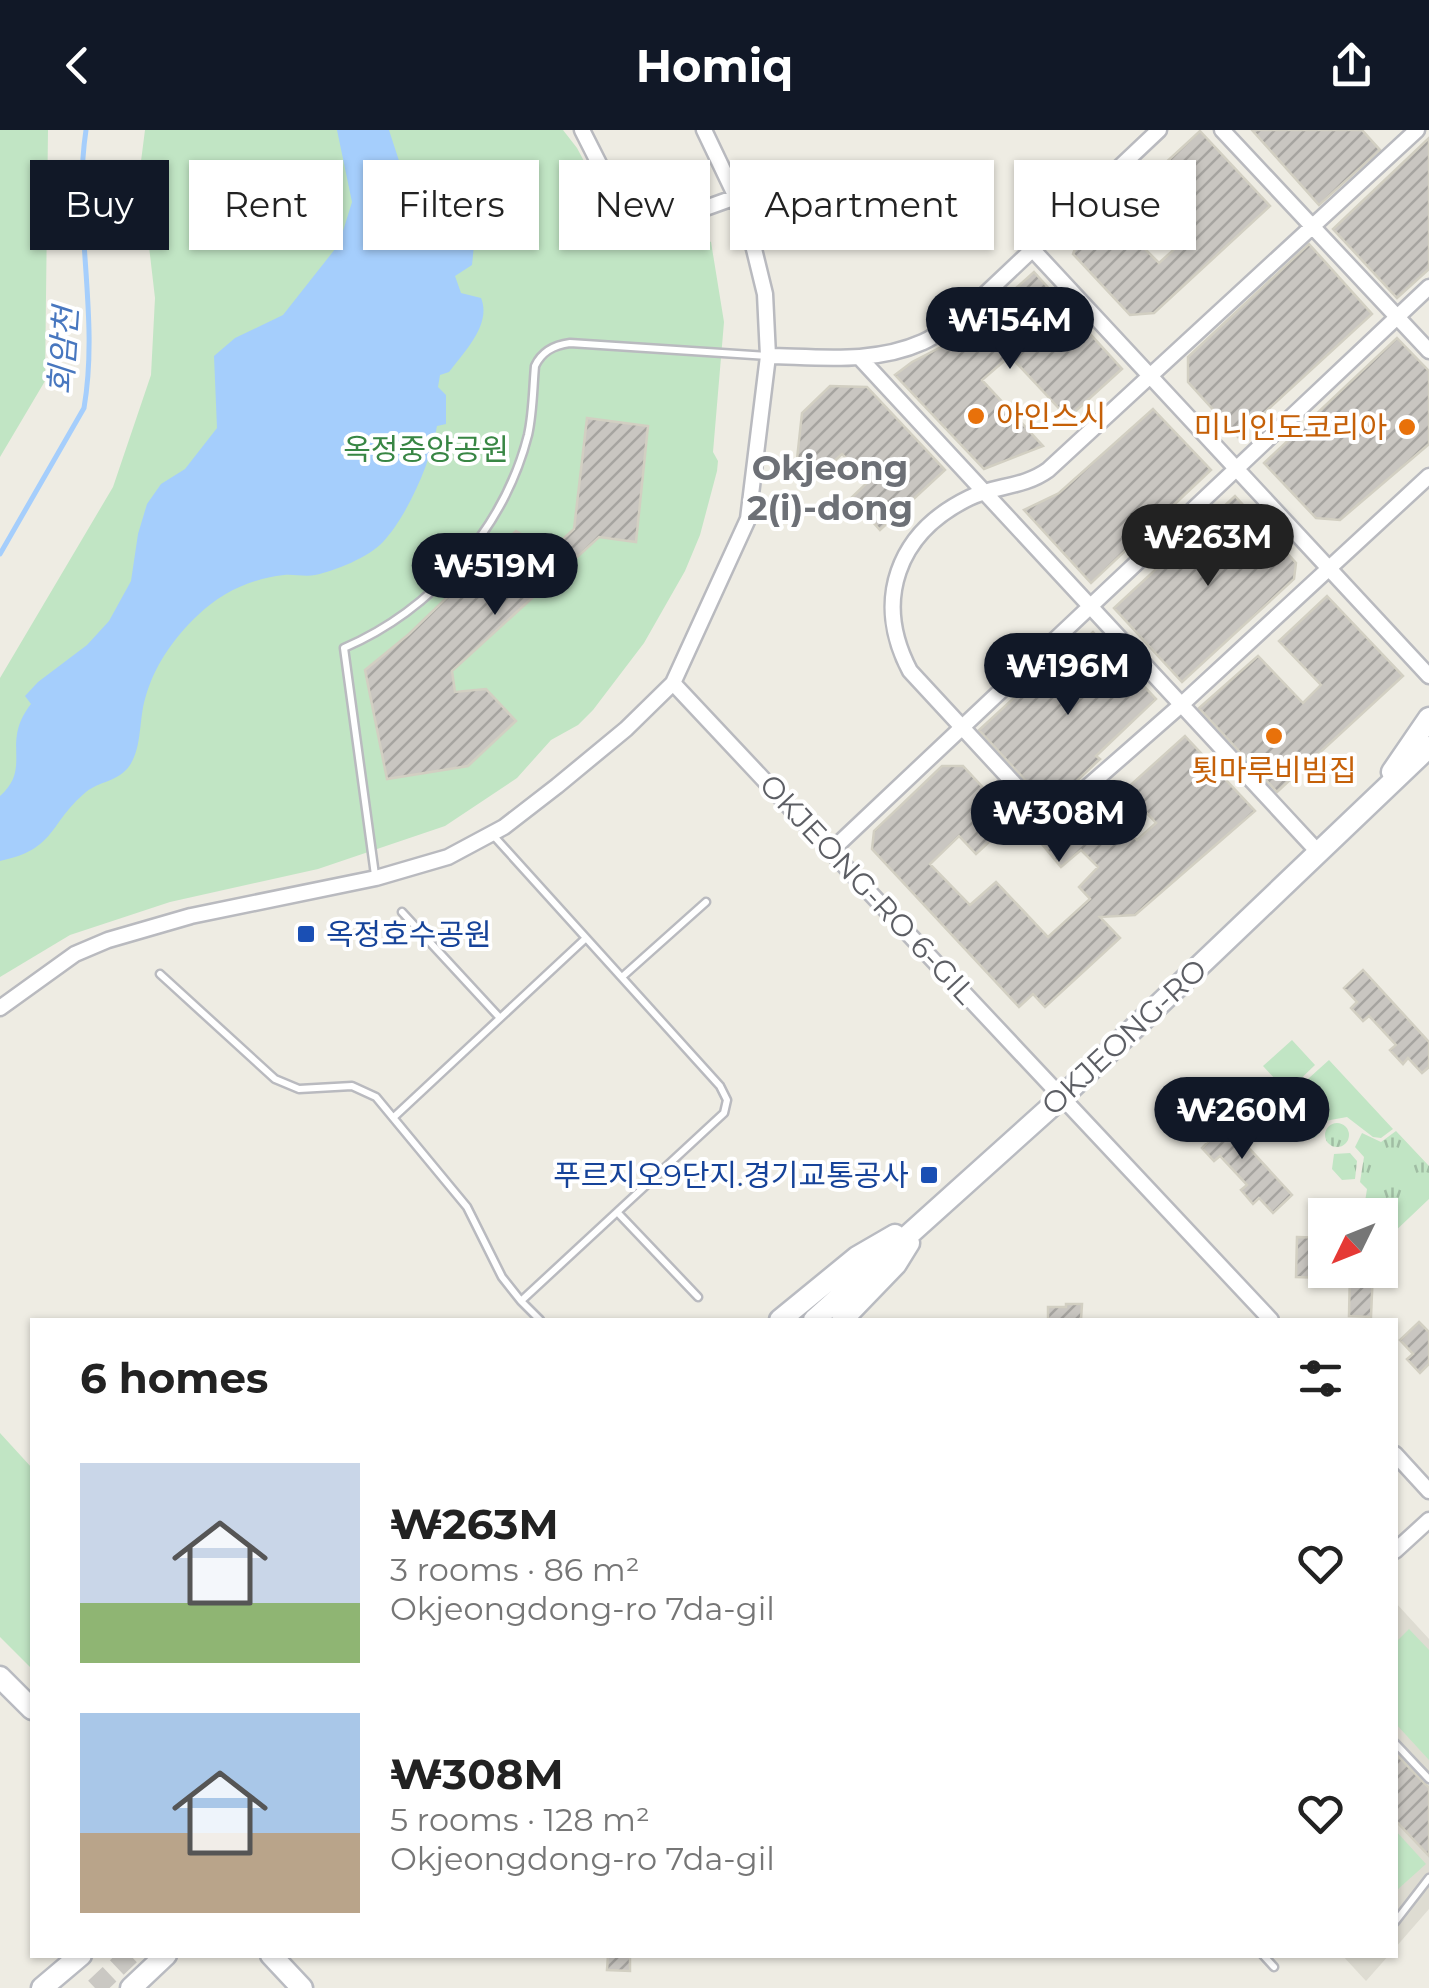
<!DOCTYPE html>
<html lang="en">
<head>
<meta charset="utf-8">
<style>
	:root { --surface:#fff; --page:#f6f6f6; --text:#222; --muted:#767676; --accent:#111827 }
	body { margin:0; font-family:Montserrat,"Noto Sans KR",sans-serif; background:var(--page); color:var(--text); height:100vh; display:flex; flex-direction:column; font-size:38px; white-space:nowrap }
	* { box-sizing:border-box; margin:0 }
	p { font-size:32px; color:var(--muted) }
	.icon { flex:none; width:55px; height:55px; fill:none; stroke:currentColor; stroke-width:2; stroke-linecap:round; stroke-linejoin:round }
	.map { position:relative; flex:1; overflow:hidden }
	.side { position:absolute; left:30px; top:1188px; width:1368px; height:640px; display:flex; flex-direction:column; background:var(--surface); border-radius:0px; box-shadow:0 2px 8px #0004 }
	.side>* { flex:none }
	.guide { position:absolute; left:30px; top:30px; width:1370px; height:90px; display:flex; gap:20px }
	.needle { width:65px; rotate:227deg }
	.buttons { position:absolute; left:1308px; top:1068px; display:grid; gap:20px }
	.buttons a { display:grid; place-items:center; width:90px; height:90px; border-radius:0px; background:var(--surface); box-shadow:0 2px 8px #0004; font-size:50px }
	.price { position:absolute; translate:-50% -85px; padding:0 22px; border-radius:35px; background:var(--accent); color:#fff; font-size:32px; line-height:65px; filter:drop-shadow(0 2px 5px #0008) }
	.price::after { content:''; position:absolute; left:50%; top:60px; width:30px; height:22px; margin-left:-15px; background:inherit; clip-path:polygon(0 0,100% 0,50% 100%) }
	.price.on { background:#222; color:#fff }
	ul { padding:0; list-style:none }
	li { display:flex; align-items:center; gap:30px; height:250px; padding:0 50px }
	li span { display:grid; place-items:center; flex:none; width:280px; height:200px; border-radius:0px; color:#555 }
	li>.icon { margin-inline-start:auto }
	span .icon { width:120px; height:120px; fill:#fffc; stroke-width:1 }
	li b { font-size:42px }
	h2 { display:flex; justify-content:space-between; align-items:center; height:120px; padding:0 50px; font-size:42px }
	.chip { padding:0 35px; border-radius:0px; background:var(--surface); box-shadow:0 2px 8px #0004; font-size:35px; line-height:90px }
	.chip.on { background:var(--accent); color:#fff }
	header { display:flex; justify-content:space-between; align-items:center; height:130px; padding:0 50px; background:var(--accent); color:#fff; font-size:45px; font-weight:700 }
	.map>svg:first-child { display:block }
</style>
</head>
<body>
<header><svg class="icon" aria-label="back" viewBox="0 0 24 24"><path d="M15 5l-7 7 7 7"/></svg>Homiq<svg class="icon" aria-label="share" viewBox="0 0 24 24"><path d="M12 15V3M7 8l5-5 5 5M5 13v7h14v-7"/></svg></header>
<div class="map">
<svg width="1429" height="1858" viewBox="0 0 1429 1858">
	<defs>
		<pattern id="grass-tufts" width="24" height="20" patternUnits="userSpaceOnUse" patternTransform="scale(2.5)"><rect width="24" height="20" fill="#c1e5c4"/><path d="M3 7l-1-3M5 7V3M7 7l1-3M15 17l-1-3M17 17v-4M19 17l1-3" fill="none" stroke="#a0bda3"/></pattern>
		<pattern id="building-hatch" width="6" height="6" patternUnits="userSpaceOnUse" patternTransform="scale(2.5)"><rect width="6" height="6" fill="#c9c6c1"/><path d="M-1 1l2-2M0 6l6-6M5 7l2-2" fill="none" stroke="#a6a4a0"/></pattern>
	</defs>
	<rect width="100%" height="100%" fill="#eeece3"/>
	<path fill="#dedcd2" d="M 1395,1472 L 1429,1509 L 1429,1779 L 1395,1818 Z
		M 1342,1825 L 1389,1825 L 1366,1851 Z"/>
	<path fill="url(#grass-tufts)" d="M1295 996a13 13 0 1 1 26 0a13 13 0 1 1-26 0Z
		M1325 1005a12 12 0 1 1 24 0a12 12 0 1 1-24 0Z
		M 1396,1001 L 1429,1036 L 1429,1069 L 1390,1106 L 1380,1095 L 1380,1085 L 1371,1085 L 1364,1078 L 1367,1059 L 1360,1052 L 1364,1027 L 1355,1017 L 1362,1003 L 1381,1012 Z
		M 1350,1023 L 1357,1031 L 1355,1049 L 1342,1050 L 1332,1039 L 1334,1024 Z"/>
	<path fill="#c1e5c4" d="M 0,0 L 48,0 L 45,251 L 0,327 Z
		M 145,0 L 563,0 L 577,18 L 626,110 L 658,118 L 695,104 L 711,112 L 724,192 L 713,322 L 718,331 L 717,341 L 700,405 L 685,441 L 644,513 L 593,580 L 578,595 L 551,610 L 517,648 L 445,696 L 318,739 L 170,772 L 70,805 L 0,847 L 0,548 L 113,357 L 151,245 L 155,168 L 140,39 Z
		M 1292,910 L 1315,935 L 1287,962 L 1263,936 Z
		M 1329,930 L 1393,999 L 1381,1008 L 1373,1007 L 1347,987 L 1325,991 L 1315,981 L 1316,975 L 1299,957 Z
		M 0,1303 L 32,1338 L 32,1539 L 0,1507 Z
		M 1409,1499 L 1429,1520 L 1429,1630 L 1395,1593 L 1395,1513 Z
		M 1395,1700 L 1426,1734 L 1397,1760 L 1395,1758 Z"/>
	<path fill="#a5cefc" d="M 337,0 L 389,0 L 401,37 L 474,115 L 472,135 L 455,146 L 461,163 L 481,168 C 492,194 464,222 449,242 L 440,245 L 438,257 L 446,265 L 446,294 L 437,296 C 431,332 407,386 383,412 C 369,427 335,441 315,445 C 305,447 294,444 284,445 C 250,449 222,462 197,486 C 173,509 154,536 145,569 C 139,589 142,617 130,635 C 119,652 99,651 86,662 C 48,694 57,719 0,731 L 0,666 C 33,637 0,613 31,574 L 25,566 L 38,552 L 87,515 L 109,491 L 131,451 L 138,404 L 147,374 L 161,354 L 185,339 L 217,298 L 214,226 L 235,208 L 283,185 L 339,114 L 352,72 Z"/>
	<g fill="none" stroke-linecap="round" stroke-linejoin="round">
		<path stroke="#a5cefc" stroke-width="5" d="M 0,424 L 84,278 C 100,185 72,92 86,0"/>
	</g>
	<path fill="url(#building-hatch)" stroke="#d2cfc2" stroke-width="2.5" fill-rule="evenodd" d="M 1252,0 L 1362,0 L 1380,20 L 1319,75 Z
		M 1200,1 L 1270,76 L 1154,183 L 1130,185 L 1073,124 L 1080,105 L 1132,58 L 1135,61 ZM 1168,80 L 1191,104 L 1159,133 L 1136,110 Z
		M 1429,8 L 1429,139 L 1397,168 L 1333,99 Z
		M 1309,114 L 1372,184 L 1238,307 L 1188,252 L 1188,227 Z
		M 1034,142 L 1122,239 L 1068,288 L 1010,226 L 982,250 L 1043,316 L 984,339 L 895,245 L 912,232 L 982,196 L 978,192 Z
		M 1397,208 L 1429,241 L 1429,314 L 1340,390 L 1316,388 L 1264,333 Z
		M 830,256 L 867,257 L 945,340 L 880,400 L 851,368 L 869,351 L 842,324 L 815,349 L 797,329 L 802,283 Z
		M 1153,279 L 1211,340 L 1091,453 L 1024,380 L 1059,363 Z
		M 587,288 L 648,296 L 636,412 L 599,407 L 452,541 L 455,562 L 486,559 L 516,591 L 468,636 L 387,649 L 365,540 L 409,504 L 516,401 L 550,421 L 574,399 Z
		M 1235,366 L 1296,433 L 1294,449 L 1182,552 L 1114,478 Z
		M 1327,466 L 1403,546 L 1277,662 L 1199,578 L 1258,526 L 1303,573 L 1321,555 L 1279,511 Z
		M 1093,502 L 1156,569 L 1096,626 L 1100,629 L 1064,663 L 1038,664 L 979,600 L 1029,554 L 1033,558 Z
		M 1185,606 L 1255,681 L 1135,785 L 1100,787 L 1120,808 L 1045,877 L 1033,864 L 1019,877 L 872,719 L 874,701 L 942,636 L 963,636 L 1013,690 L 976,724 L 959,706 L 930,734 L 970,775 L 996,752 L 1048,807 L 1090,769 L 1079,757 L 1098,737 L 1081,720 L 1061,737 L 1040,712 L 1093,666 L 1137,710 L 1156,693 L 1125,660 Z
		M 1363,840 L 1429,912 L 1429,937 L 1422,943 L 1408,928 L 1403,934 L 1390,920 L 1396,915 L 1369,886 L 1363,891 L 1351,878 L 1357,872 L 1344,858 Z
		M 1214,980 L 1292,1065 L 1273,1083 L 1259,1068 L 1253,1074 L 1241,1060 L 1247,1055 L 1220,1026 L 1214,1031 L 1202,1018 L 1208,1012 L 1194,998 Z
		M 1297,1107 L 1325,1108 L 1325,1148 L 1296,1147 Z
		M 1350,1140 L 1373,1140 L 1371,1187 L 1349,1186 Z
		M 1066,1174 L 1082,1174 L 1081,1190 L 1048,1190 L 1048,1177 L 1066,1177 Z
		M 1419,1192 L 1429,1202 L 1429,1234 L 1420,1243 L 1407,1229 L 1413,1224 L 1400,1210 Z
		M 1395,1623 L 1429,1658 L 1429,1726 L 1395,1690 Z
		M 608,1825 L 630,1825 L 630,1841 L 607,1840 Z"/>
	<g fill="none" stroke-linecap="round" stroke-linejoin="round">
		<path stroke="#cac8c3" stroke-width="20" stroke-dasharray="20 10" stroke-linecap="butt" d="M 95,1858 L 130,1825"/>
		<defs>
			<path id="lane" d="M 375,745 L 344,518 C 432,480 504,399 528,305 C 533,283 533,258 535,236 C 542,221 554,215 570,213 L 767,226
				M 402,782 L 500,888
				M 160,844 L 275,949 L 299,959 L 352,956 L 376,967 L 467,1077 L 502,1147 L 521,1171 L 724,983 L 727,970 L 720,956 L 492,704
				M 622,847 L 706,772
				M 394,987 L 586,808
				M 618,1083 L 698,1167
				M 521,1171 L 540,1190
				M 1395,1613 L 1429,1649
				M 1395,1792 L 1429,1748
				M 1263,1825 L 1274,1837"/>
			<path id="street" d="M 582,0 L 627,89 L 638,97 L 650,98 L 736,67
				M 1222,0 L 1429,221
				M 1417,0 L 1048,340 C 1023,358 995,355 969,368 C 897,403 873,471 910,541 L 1034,675 L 1051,682 L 1060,681 L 1181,575 L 1429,346
				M 1033,120 L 1429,546
				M 768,226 C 820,227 874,234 923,212 C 937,206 949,195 962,186 L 1159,0
				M 860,228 L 1319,723
				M 673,553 L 1271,1190
				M 832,720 L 1429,157
				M 0,878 L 75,824 L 108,810 L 191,786 L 376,748 L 448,727 L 504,697 L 557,656 L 626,599 L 673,553 L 748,389 L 768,226 L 765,164 L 754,119 L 736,67 L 704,0
				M 1395,1324 L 1429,1361
				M 1395,1421 L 1429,1390"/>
			<path id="secondary" d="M 1392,642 L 1429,588
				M 780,1190 L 857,1127 L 895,1105
				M 814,1190 L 1063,966 L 1429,617
				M 842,1190 L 896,1134 L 909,1113
				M 0,1547 L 32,1579
				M 271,1825 L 302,1858
				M 42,1858 L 81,1825
				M 131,1858 L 166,1825"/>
		</defs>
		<use href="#lane" stroke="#b9babf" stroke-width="11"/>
		<use href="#street" stroke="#b9babf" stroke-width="19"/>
		<use href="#secondary" stroke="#b9bbc1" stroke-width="25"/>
		<use href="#lane" stroke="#fff" stroke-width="6"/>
		<use href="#street" stroke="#fff" stroke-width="14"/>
		<use href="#secondary" stroke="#fff" stroke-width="20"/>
	</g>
	<g fill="#e8710a" stroke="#fff" stroke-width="4">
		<circle cx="976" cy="286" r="10"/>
		<circle cx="1407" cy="297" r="10"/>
		<circle cx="1274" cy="606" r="10"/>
	</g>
	<g fill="#1a4fb4" stroke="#fff" stroke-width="4">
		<rect x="296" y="794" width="20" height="20" rx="5"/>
		<rect x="919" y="1035" width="20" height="20" rx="5"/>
	</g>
	<g text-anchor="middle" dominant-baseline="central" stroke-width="8" stroke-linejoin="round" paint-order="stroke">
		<g font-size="30" fill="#c56008" stroke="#fff" text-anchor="start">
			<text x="996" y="286">아인스시</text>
			<text x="1387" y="297" text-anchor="end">미니인도코리아</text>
			<text x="1274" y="640" text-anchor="middle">툇마루비빔집</text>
		</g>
		<g font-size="30" fill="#388644" stroke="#fff">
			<text x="426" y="319">옥정중앙공원</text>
		</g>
		<g font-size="30" fill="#5c5e64" stroke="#fff">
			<text transform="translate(868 759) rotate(47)">OKJEONG-RO 6-GIL</text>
			<text transform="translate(1124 907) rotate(-43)">OKJEONG-RO</text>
		</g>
		<g font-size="30" fill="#164399" stroke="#fff" text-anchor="start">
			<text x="326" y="804">옥정호수공원</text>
			<text x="909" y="1045" text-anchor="end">푸르지오9단지.경기교통공사</text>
		</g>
		<g font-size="32" font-style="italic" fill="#4877bf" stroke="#fff">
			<text transform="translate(63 221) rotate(-86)">회암천</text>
		</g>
		<g font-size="35" font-weight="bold" fill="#6d7076" stroke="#fff">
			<text x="830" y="337">Okjeong<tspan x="830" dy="40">2(i)-dong</tspan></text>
		</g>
	</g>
</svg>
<div class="buttons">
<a><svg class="needle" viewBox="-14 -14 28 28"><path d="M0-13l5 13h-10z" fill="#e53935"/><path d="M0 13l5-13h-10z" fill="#767676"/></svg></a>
</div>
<b class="price" style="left:1010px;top:242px">₩154M</b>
<b class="price on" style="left:1208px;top:459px">₩263M</b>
<b class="price" style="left:495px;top:488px">₩519M</b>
<b class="price" style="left:1068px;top:588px">₩196M</b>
<b class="price" style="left:1059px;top:735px">₩308M</b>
<b class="price" style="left:1242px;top:1032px">₩260M</b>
<div class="guide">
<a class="chip on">Buy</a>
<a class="chip">Rent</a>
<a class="chip">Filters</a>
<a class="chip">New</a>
<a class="chip">Apartment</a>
<a class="chip">House</a>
</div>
<section class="side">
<h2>6 homes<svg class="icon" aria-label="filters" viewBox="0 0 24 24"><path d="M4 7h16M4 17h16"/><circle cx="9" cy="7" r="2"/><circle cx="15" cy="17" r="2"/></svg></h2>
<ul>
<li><span style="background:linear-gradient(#c9d6e8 70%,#8fb573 0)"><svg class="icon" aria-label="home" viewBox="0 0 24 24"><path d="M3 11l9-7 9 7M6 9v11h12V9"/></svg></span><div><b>₩263M</b><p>3 rooms · 86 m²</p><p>Okjeongdong-ro 7da-gil</p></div><svg class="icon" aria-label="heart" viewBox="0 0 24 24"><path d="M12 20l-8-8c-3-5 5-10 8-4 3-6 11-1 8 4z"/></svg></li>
<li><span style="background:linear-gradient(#a9c7e8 60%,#b9a48a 0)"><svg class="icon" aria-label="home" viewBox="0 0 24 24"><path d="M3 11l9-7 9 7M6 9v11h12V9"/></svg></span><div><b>₩308M</b><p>5 rooms · 128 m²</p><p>Okjeongdong-ro 7da-gil</p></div><svg class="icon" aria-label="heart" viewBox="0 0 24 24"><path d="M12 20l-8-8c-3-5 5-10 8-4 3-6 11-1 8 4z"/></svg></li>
</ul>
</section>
</div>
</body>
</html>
